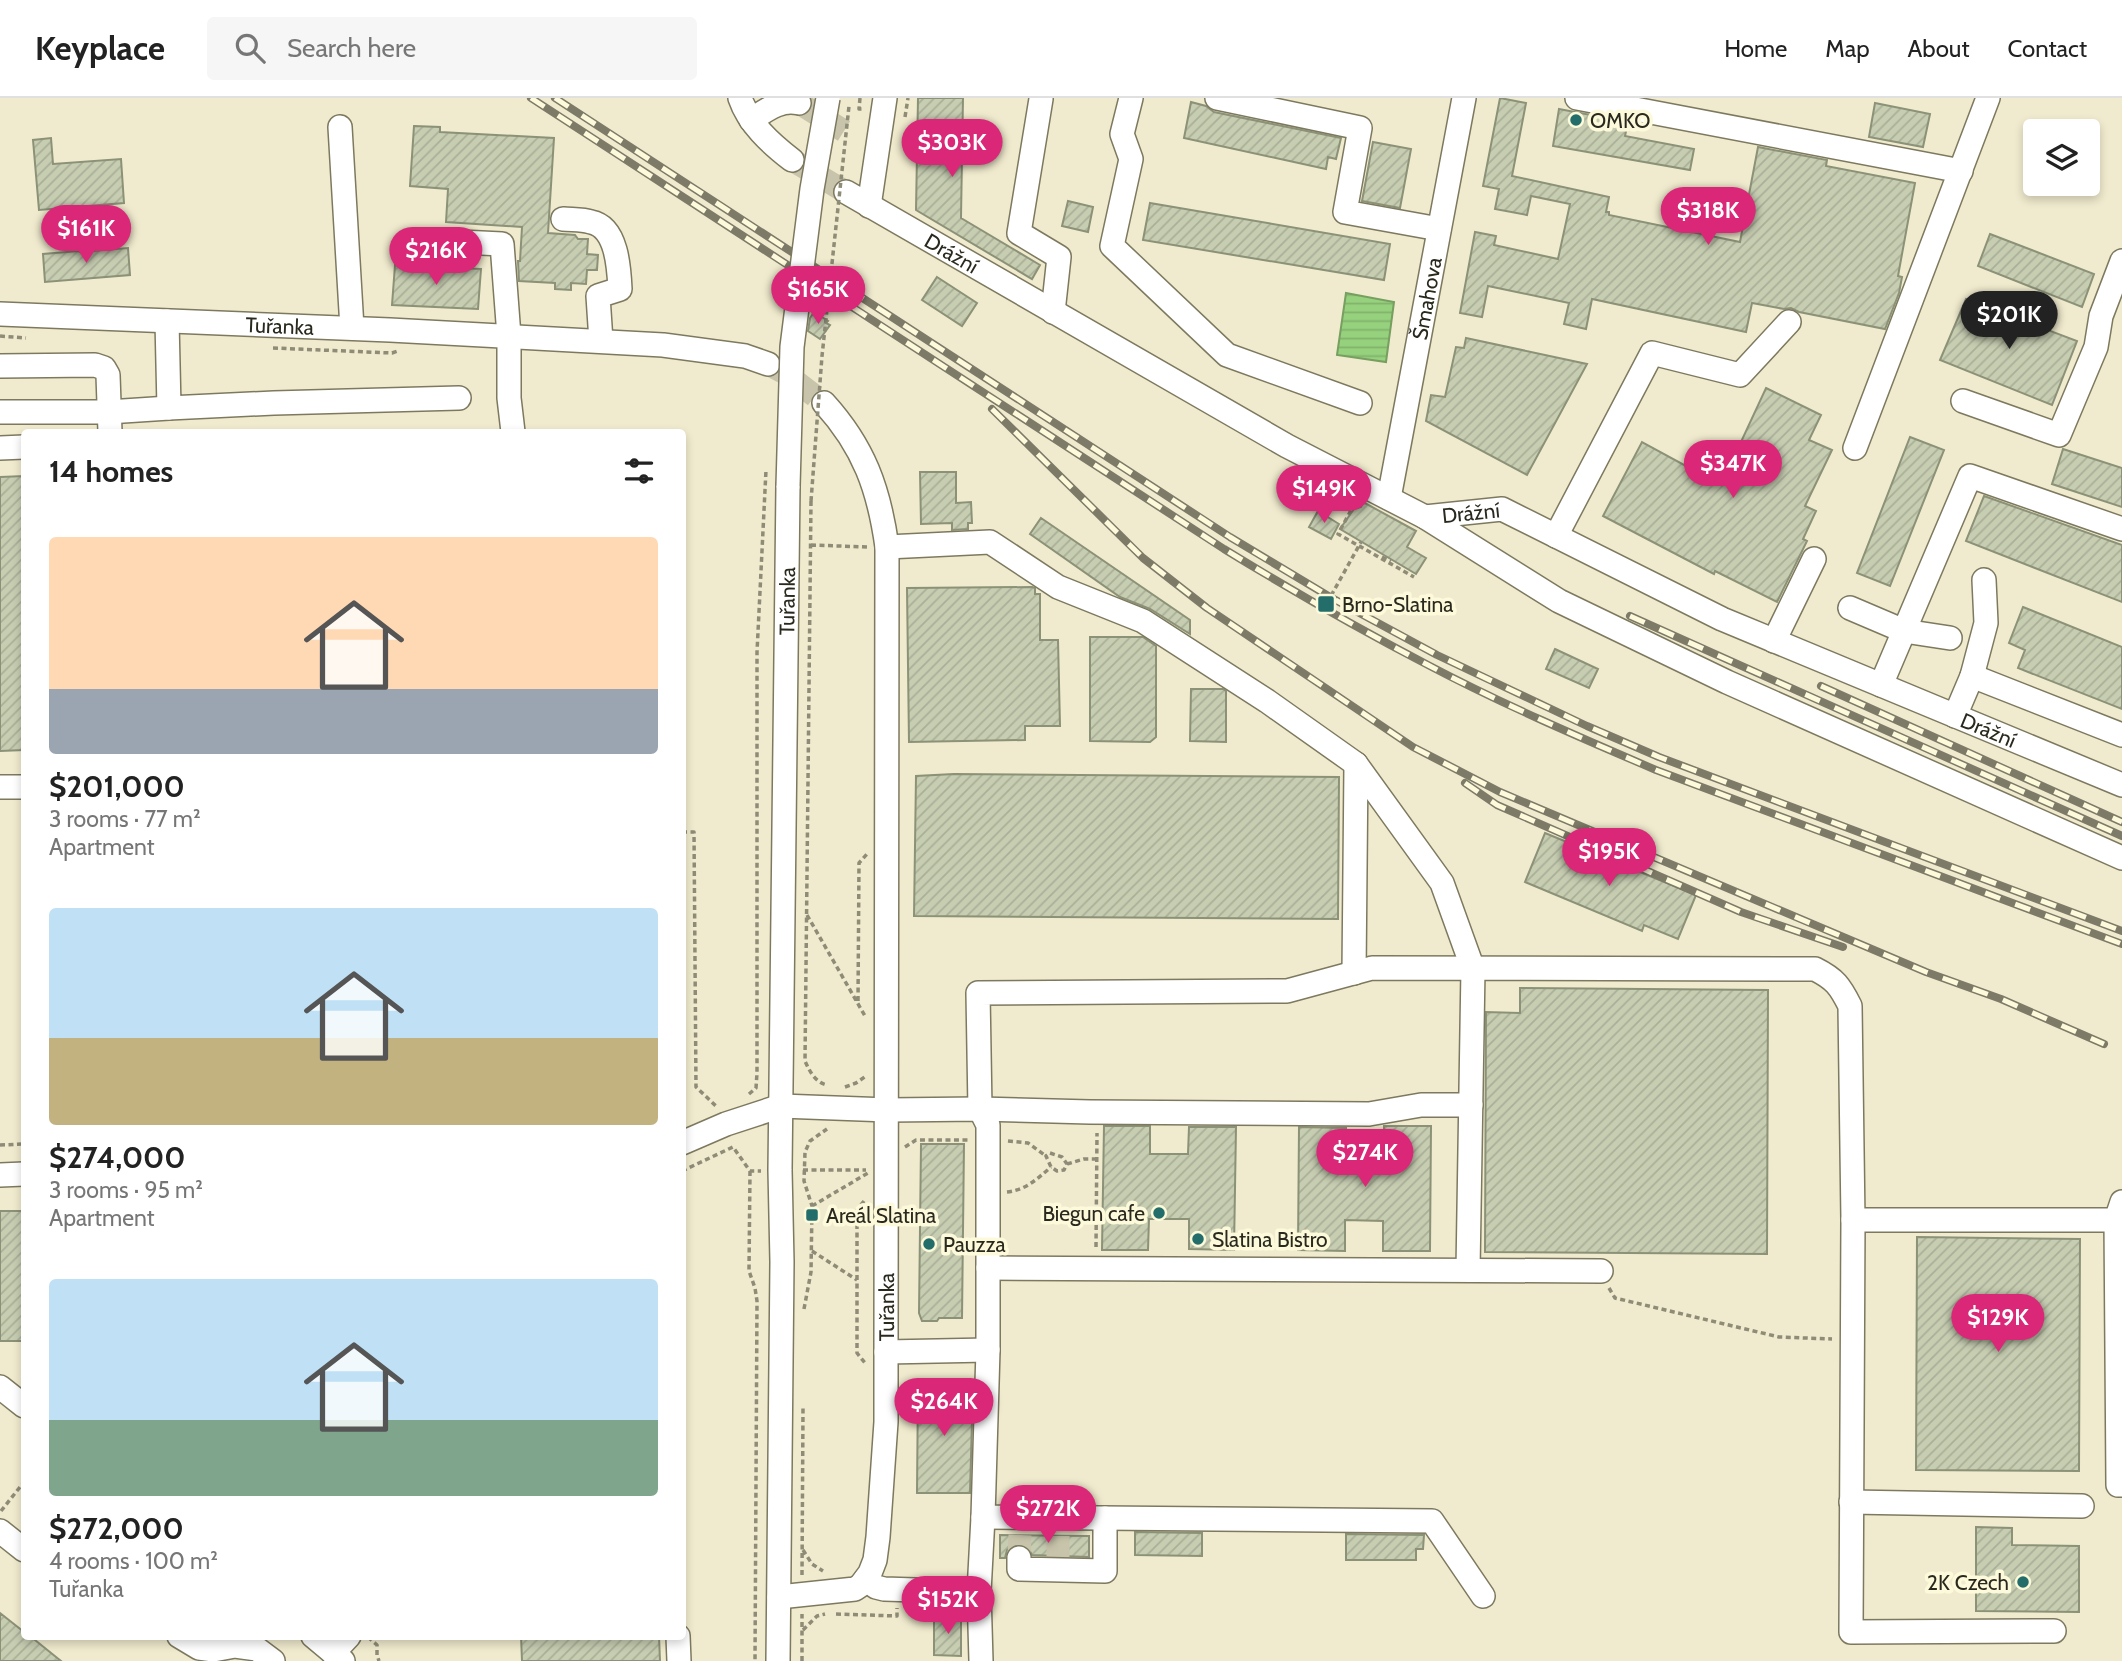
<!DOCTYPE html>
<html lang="en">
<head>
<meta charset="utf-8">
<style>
	:root { --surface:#fff; --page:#f6f6f6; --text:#222; --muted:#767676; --line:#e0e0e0; --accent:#db2777 }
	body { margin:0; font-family:Cabin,sans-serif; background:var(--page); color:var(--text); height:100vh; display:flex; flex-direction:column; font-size:26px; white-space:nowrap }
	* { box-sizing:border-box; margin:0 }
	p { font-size:23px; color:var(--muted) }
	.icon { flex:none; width:38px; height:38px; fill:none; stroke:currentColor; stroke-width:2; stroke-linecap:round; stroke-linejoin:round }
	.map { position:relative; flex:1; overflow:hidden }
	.side { position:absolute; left:21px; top:331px; width:665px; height:1211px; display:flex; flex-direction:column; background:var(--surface); border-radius:7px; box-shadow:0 4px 10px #0003 }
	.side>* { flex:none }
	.tools { position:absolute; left:2023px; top:21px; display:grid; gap:14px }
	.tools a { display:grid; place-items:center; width:77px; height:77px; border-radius:7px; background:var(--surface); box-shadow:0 4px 10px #0003; font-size:35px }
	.price { position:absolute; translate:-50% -60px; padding:0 16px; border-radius:24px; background:var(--accent); color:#fff; font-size:23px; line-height:46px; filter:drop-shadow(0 2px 4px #0008) }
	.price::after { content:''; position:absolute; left:50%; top:42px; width:21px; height:16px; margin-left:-10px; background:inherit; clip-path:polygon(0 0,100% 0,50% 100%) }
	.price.active { background:#222; color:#fff }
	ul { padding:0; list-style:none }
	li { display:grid; align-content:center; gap:14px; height:371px; padding:0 28px }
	li span { display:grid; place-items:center; height:217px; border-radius:7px; color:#555 }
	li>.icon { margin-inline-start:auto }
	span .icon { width:126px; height:126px; fill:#fffc; stroke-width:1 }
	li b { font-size:30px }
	h2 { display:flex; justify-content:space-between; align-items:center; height:84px; padding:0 28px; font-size:30px }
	header { display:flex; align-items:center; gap:42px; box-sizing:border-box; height:98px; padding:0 35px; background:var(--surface); border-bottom:2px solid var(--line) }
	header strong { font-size:33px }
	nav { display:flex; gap:38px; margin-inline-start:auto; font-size:24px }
	.search { width:490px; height:63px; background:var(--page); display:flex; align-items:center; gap:18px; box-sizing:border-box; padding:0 24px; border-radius:7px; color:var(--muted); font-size:26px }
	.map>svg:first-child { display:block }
</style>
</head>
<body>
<header>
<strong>Keyplace</strong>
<div class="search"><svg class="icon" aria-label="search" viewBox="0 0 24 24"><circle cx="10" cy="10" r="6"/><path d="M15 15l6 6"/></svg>Search here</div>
<nav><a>Home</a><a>Map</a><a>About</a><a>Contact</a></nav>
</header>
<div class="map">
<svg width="2122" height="1563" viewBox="0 0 2122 1563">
	<defs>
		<pattern id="water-rules" width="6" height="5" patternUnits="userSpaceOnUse" patternTransform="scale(1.75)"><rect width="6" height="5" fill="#96d17d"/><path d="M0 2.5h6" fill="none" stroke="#81b36c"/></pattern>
		<pattern id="building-hatch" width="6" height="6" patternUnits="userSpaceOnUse" patternTransform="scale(1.75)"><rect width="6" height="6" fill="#c6cdb1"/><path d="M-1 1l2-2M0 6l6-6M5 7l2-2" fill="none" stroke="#aab098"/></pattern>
	</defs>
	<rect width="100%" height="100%" fill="#f0ebce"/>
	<path fill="url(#water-rules)" stroke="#769f60" stroke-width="2" d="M 1346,195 L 1394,204 L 1386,264 L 1337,257 Z"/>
	<path fill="url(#building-hatch)" stroke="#8b9277" stroke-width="2" d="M 918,0 L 963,0 L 961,120 L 1040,167 L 1032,181 L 916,112 Z
		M 1500,0 L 1526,5 L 1512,78 L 1609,99 L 1606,114 L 1609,114 L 1609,117 L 1740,144 L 1758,49 L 1827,62 L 1826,68 L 1915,85 L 1898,178 L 1902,179 L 1899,195 L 1885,231 L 1799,214 L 1791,210 L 1784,211 L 1752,205 L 1746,234 L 1592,201 L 1586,231 L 1564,226 L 1569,205 L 1488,188 L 1482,219 L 1460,215 L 1475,134 L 1496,138 L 1494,147 L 1558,161 L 1570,106 L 1531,98 L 1527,117 L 1495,111 L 1499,91 L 1483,88 Z
		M 1191,4 L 1206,8 L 1214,14 L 1341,40 L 1336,61 L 1328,59 L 1326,71 L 1184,40 Z
		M 1875,5 L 1930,16 L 1923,49 L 1869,39 Z
		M 1559,11 L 1628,24 L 1625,38 L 1694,51 L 1690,72 L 1553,48 Z
		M 414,28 L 440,29 L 440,34 L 554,40 L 548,135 L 575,137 L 578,141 L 588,141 L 587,156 L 598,157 L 597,172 L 587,172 L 586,186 L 571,185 L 571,192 L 555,191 L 555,185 L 519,183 L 518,163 L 520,163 L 522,129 L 446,124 L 448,91 L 410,88 Z
		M 51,40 L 53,66 L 121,61 L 124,105 L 39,112 L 33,42 Z
		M 1373,44 L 1411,51 L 1400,110 L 1362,103 Z
		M 1068,103 L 1093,109 L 1088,134 L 1062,128 Z
		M 1150,105 L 1390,146 L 1384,182 L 1143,142 Z
		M 1990,136 L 2094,176 L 2082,209 L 1978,168 Z
		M 128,150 L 130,177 L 45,184 L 43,156 L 79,153 L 86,159 L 91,153 Z
		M 395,167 L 481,171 L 478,211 L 392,207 Z
		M 937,179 L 977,205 L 962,228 L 922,202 Z
		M 1966,201 L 2077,243 L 2052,307 L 1940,262 Z
		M 814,214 L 828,223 L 826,225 L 830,227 L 820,241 L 808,233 L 810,220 Z
		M 1466,240 L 1587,266 L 1527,377 L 1426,323 L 1431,297 L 1445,299 L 1456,249 L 1464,250 Z
		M 1766,290 L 1821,317 L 1809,342 L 1832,352 L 1805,408 L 1816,413 L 1803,441 L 1807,443 L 1777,504 L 1715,473 L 1714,476 L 1603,418 L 1642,344 L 1721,387 Z
		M 1910,339 L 1944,352 L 1890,488 L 1857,475 Z
		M 2063,351 L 2122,370 L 2122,409 L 2052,386 Z
		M 920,374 L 956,374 L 956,405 L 971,404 L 972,425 L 968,425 L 968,431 L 952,432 L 952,425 L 921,426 Z
		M 24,378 L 24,652 L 0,653 L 0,379 Z
		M 1984,398 L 2122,447 L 2122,504 L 1966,443 Z
		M 1363,404 L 1416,433 L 1407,449 L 1426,460 L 1416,476 L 1340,431 L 1354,411 L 1361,409 Z
		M 1318,413 L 1339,426 L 1331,441 L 1309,429 Z
		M 1041,420 L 1190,522 L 1190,536 L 1150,511 L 1120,499 L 1030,436 Z
		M 1032,489 L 1035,490 L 1035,496 L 1040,496 L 1040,542 L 1058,542 L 1060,628 L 1025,628 L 1025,642 L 909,644 L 907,490 Z
		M 2023,509 L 2122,549 L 2122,611 L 2018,570 L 2025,552 L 2009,545 Z
		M 1090,539 L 1143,539 L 1156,548 L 1156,639 L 1150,644 L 1090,643 Z
		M 1555,551 L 1598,571 L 1589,590 L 1546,571 Z
		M 1191,591 L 1223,591 L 1226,593 L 1226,644 L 1190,643 Z
		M 954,676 L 1339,679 L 1338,821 L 914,818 L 916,678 Z
		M 1545,735 L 1696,797 L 1678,841 L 1644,827 L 1642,833 L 1525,784 Z
		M 1520,890 L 1768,892 L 1767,1156 L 1485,1154 L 1486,914 L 1520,915 Z
		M 1104,1028 L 1150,1028 L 1150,1056 L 1188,1056 L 1189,1029 L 1236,1029 L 1234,1152 L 1189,1151 L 1189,1121 L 1149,1121 L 1148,1152 L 1102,1152 Z
		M 1384,1028 L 1431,1028 L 1430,1153 L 1383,1153 L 1383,1123 L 1345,1122 L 1345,1153 L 1298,1152 L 1299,1029 L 1346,1030 L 1346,1057 L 1384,1057 Z
		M 921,1046 L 964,1046 L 962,1220 L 939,1220 L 937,1223 L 922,1223 L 919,1215 Z
		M 0,1113 L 24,1113 L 24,1243 L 0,1243 Z
		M 1917,1139 L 2080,1141 L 2079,1373 L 1916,1372 Z
		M 918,1285 L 973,1286 L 970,1395 L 917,1395 Z
		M 1976,1429 L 2012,1430 L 2012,1447 L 2079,1448 L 2079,1514 L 1976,1513 Z
		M 1135,1434 L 1202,1435 L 1202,1458 L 1135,1457 Z
		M 1346,1436 L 1424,1437 L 1423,1451 L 1416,1451 L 1416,1462 L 1346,1462 Z
		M 1000,1437 L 1089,1438 L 1089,1459 L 1032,1457 L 1027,1448 L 1018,1446 L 1013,1448 L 1007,1452 L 1005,1460 L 1000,1460 Z
		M 0,1515 L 24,1534 L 24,1538 L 30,1538 L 61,1563 L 0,1563 Z
		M 934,1518 L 961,1518 L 961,1558 L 934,1557 Z
		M 521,1538 L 659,1538 L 660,1563 L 522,1563 Z"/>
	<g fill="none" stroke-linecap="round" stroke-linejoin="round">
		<path stroke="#c8c4ab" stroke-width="23" stroke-dasharray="23 11" stroke-linecap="butt" d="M 799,5 L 844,33
			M 792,62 L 846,94
			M 768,266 L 785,275 L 824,305
			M 1019,1460 L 1020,1437
			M 1058,1461 L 1058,1438"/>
		<defs>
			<g id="minor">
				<path d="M 740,0 C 749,26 770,45 792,62"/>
				<path d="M 1131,0 L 1122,36 L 1131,61 L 1112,148 L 1227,257 L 1360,305"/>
				<path d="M 1217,0 L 1360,30 L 1345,114 L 1439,131"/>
				<path d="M 1577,0 L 1961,73"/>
				<path d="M 1041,1 L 1019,135 L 1059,159 L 1053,214"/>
				<path d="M 751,22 C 765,13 781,0 799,5"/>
				<path d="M 340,29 L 352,230"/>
				<path id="s1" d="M 846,94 L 1287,348 L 1425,419 L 1559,503 L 1727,584 L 2122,760"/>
				<path d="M 869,108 L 885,0"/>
				<path d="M 563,121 C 572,122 582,121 591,124 C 617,129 619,170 620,191 L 598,198 L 601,243"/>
				<path d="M 441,143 L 502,146 L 509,238 L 509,300 L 513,334"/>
				<path id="s2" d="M 0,216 L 390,232 L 663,247 L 745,258 L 768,266"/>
				<path d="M 167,223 L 169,310 L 274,305 L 459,300"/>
				<path d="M 0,268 L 95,267 L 104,270 L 108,277 L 110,334"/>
				<path d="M 1963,303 L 2059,337 L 2096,249 L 2101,218 L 2122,163"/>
				<path d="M 0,314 L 108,314 L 169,310"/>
				<path d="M 0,350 L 24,349"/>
				<path d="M 1855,350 L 1988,0"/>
				<path id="s3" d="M 1389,400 L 1464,0"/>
				<path id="s4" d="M 1425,419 L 1502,411 L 1722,521 L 2122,687"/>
				<path d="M 1556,438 L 1652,255 L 1740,277 L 1789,224"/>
				<path d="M 887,449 L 990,444 L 1058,489 L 1143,523 L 1267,603 L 1356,666 L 1442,785 L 1473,871 L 1468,1172"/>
				<path d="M 1850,510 L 1904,533 L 1950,540"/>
				<path d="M 1774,543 L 1814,461"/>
				<path d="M 1972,578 L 2122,637"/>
				<path d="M 1881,587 L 1970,378 L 2122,431"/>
				<path d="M 1955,618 L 1972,578 L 1986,525 L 1984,482"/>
				<path d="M 0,689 L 24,689"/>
				<path d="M 1354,875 L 1356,666"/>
				<path d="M 682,1045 L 726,1026 L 781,1008 L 888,1012 L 980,1011 L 1090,1014 L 1369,1016 L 1421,1007 L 1471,1007"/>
				<path d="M 0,1077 L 24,1076"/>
				<path d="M 2122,1104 L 2116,1122 L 2118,1387 L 2122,1387"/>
				<path d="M 1853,1122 L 2116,1122"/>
				<path d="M 988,1170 L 1601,1173"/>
				<path d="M 886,1254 L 988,1252"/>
				<path d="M 0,1289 L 24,1308"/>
				<path d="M 1851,1404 L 2082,1408"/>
				<path d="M 0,1433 L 24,1452"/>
				<path d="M 1019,1460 L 1019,1471 L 1105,1473 L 1105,1420"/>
				<path d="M 866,1481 L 876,1489 L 884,1491 L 979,1494"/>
				<path d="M 1483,1498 L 1432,1423 L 983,1419 L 988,1252 L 988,1027 L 980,1011 L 978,895 L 1287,893 L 1372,870 L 1815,871 C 1835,881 1840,888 1850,908 L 1853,1122 L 1851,1534 L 2054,1533"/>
				<path id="s5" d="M 779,1499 L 855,1491 L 861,1487 L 870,1475 L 875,1462 L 878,1439 L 886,1324 L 886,1254 L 887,449 C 879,391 864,349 824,305"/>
				<path d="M 179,1538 L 199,1550 L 213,1552 L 235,1548 L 257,1551 L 273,1563"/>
				<path d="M 313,1538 L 343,1563"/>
				<path d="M 678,1538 L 679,1563"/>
				<path d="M 333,1555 L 349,1538"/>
				<path id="s6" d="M 778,1563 L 782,1164 L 780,1072 L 788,388"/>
				<path d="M 981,1563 L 979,1494 L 983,1419"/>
			</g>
		</defs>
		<use href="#minor" stroke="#7d795f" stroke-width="26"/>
		<path stroke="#8e8b77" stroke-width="3.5" stroke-dasharray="5 3.5" stroke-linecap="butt" d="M 860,0 L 859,11 L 863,11
			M 905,19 L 908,0
			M 0,238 L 26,240
			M 273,250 L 392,255 L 398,253
			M 811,403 L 805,963 C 810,974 815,984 827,987
			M 1355,405 L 1338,436 L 1414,479
			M 811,447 L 867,449
			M 1382,459 L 1391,463
			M 1327,505 L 1361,444
			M 682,734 L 694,734 L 696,989 L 717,1009
			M 807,817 L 865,918
			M 858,903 L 859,765 L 867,756
			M 845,989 L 856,985 L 866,978
			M 749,996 L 756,990 L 757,975 L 757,554 L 766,372
			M 1008,1043 L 1028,1045 L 1046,1058
			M 0,1047 L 24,1046
			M 905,1049 L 916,1042 L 969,1042
			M 1050,1055 L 1062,1059 L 1067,1066 L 1064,1072 L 1057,1073 L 1051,1069 L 1046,1058 Z
			M 1067,1066 L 1084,1061 L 1097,1061
			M 803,1072 L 866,1072
			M 682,1073 L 733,1049 L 750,1073 L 761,1073
			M 750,1073 L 749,1173 L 755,1190 L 757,1203 L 755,1563
			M 1007,1094 C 1026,1092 1037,1081 1051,1069
			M 864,1103 L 857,1112 L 857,1255 L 865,1265
			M 812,1108 L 868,1075
			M 1096,1149 L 1097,1035
			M 812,1153 L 857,1182
			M 1609,1190 L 1615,1200 L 1779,1239 L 1832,1241
			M 804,1211 L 811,1174 L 812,1108 L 804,1083 L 805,1054 L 810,1043 L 827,1031
			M 1,1413 L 24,1384
			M 803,1452 L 812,1466 L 823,1473
			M 802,1477 L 803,1310
			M 836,1516 L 897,1518 L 897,1510
			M 803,1532 L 817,1518 L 825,1516
			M 368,1539 L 377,1547 L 377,1557 L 379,1563
			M 802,1563 L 802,1516"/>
		<use href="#minor" stroke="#fff" stroke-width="23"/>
		<defs>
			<path id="rail" d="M 531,0 L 1224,451 C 1291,492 1359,531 1428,567 C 1502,606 1579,639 1656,672 L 2122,846
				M 555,0 L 1230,439 L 1330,499 L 1437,557 L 1587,628 L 1659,659 L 2122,833
				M 992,311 L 1143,460 L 1207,510 L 1413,649 L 1500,694 L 1926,874 L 2001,901 L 2104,946
				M 1630,518 L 2122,738
				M 1821,588 L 2122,724
				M 1465,685 L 1497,707 L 1741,814 L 1843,849"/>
		</defs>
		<use href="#rail" stroke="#7d7a67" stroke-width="8"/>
		<use href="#rail" stroke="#fdf9db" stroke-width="5" stroke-dasharray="16" stroke-linecap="butt"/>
		<defs>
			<path id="minor-bridge" d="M 788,388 L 792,249 L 812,91 L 828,0"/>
		</defs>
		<use href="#minor-bridge" stroke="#7d795f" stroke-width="26" stroke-linecap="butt"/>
		<path stroke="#8e8b77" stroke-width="3.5" stroke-dasharray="5 3.5" stroke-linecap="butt" d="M 811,403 L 822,258 L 849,8"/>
		<use href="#minor-bridge" stroke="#fff" stroke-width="23"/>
	</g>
	<g fill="#236e6b" stroke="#fdf9db" stroke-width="2.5">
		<circle cx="1576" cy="22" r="7"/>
		<rect x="1317" y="497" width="18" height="18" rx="3.5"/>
		<circle cx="1159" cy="1115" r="7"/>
		<rect x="805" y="1110" width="14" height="14" rx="3.5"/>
		<circle cx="1198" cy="1141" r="7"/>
		<circle cx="929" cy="1146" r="7"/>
		<circle cx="2023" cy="1484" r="7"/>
	</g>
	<g text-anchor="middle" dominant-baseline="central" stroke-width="7" stroke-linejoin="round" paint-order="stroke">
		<g font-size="21" fill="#2a291e" stroke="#fdf9db" text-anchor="start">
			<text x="1590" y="22">OMKO</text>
			<text x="1342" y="506">Brno-Slatina</text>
			<text x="1145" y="1115" text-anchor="end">Biegun cafe</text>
			<text x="826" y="1117">Areál Slatina</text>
			<text x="1212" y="1141">Slatina Bistro</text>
			<text x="943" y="1146">Pauzza</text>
			<text x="2009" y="1484" text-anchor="end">2K Czech</text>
		</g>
		<g font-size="21" fill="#2a291e" stroke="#fdf9db">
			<text stroke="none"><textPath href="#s1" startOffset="122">Drážní</textPath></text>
			<text stroke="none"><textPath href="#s3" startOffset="203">Šmahova</textPath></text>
			<text stroke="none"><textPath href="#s2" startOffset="280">Tuřanka</textPath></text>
			<text stroke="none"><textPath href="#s4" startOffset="46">Drážní</textPath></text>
			<text stroke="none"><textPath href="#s6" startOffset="1060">Tuřanka</textPath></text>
			<text stroke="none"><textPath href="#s4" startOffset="612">Drážní</textPath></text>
			<text stroke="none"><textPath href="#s5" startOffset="366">Tuřanka</textPath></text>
		</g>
	</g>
</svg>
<div class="tools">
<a><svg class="icon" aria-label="layers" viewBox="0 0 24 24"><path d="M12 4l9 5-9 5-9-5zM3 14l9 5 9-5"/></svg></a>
</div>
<b class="price" style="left:952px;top:81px">$303K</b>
<b class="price" style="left:1708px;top:149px">$318K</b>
<b class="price" style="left:86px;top:167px">$161K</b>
<b class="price" style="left:436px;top:189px">$216K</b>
<b class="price" style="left:818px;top:228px">$165K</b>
<b class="price active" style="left:2009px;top:253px">$201K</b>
<b class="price" style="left:1733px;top:402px">$347K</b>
<b class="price" style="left:1324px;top:427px">$149K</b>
<b class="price" style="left:1609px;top:790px">$195K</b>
<b class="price" style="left:1365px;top:1091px">$274K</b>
<b class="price" style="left:1998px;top:1256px">$129K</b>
<b class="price" style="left:944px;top:1340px">$264K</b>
<b class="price" style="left:1048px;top:1447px">$272K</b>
<b class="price" style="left:948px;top:1538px">$152K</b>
<section class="side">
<h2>14 homes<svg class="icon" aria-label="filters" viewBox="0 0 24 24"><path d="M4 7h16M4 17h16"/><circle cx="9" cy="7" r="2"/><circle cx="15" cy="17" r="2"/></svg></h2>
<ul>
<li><span style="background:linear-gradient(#ffd9b3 70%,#9aa5b1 0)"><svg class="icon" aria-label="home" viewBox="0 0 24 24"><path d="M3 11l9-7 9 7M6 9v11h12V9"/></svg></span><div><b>$201,000</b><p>3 rooms · 77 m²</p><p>Apartment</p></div></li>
<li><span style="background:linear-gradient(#bfe0f5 60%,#c2b280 0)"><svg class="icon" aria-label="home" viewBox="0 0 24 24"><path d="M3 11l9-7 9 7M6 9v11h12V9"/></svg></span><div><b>$274,000</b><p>3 rooms · 95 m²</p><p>Apartment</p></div></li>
<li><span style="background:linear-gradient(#bfe0f5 65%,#7fa58c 0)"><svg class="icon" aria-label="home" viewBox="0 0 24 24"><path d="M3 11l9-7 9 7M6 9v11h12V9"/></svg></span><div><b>$272,000</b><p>4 rooms · 100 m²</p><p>Tuřanka</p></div></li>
</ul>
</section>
</div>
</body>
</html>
